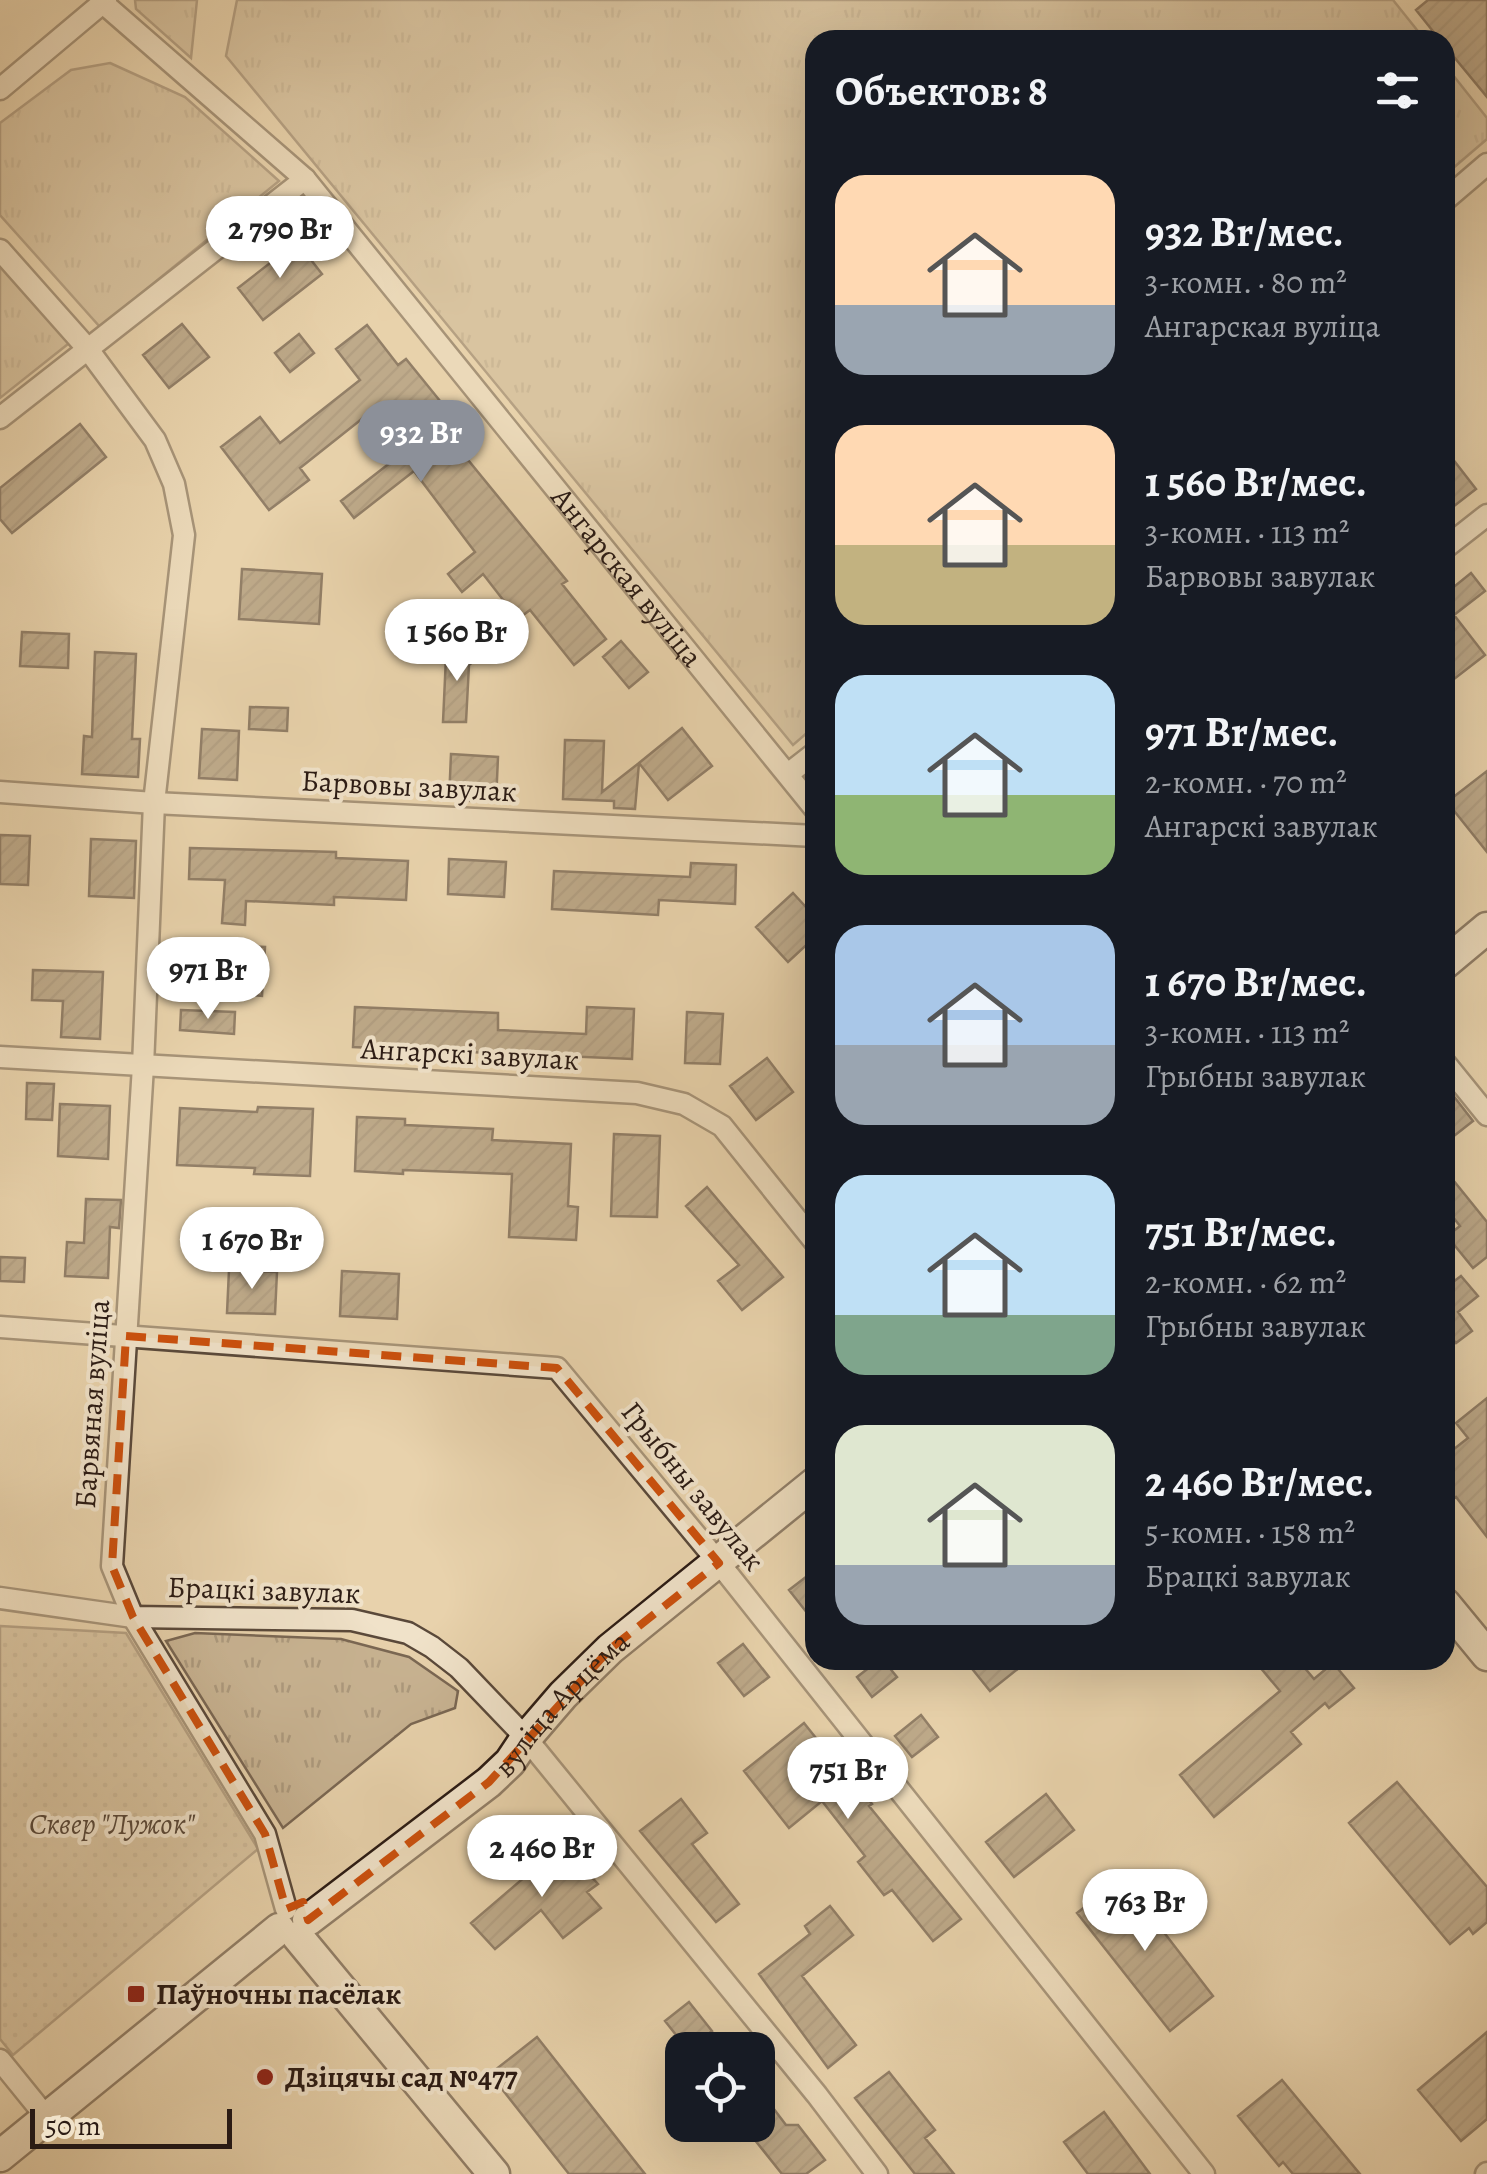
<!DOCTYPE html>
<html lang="ru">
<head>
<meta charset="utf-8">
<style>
	:root { --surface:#171b24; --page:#242831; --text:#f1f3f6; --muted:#9ea1a6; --accent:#8c9099 }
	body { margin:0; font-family:Alegreya,serif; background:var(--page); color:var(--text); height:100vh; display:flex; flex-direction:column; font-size:38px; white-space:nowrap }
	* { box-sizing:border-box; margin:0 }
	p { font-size:32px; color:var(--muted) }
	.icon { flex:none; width:55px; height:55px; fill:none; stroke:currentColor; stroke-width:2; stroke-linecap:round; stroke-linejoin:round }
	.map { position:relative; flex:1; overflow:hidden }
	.side { position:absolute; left:805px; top:30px; width:650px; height:1640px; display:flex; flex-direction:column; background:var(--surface); border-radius:30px; box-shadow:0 10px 40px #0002 }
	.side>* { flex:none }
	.controls { position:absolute; left:665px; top:2032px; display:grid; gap:20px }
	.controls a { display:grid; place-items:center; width:110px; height:110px; border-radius:20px; background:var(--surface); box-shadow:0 10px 40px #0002; font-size:50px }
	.scale { position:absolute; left:30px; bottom:25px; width:202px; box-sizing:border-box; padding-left:10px; border:5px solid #2b1b14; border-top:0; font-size:28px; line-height:35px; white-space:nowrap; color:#2b1b14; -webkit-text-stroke:8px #f0e2c9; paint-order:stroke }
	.price { position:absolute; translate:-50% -85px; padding:0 22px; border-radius:35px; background:#fff; color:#222; font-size:32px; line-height:65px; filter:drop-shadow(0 2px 5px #0008) }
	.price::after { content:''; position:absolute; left:50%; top:60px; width:30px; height:22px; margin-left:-15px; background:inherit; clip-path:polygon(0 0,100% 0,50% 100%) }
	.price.current { background:var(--accent); color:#fff }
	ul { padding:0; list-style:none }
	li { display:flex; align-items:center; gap:30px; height:250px; padding:0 30px }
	li span { display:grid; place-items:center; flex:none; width:280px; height:200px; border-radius:30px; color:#555 }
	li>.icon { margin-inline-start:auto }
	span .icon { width:120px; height:120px; fill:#fffc; stroke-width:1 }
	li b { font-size:42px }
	h2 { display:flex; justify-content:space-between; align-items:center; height:120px; padding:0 30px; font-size:42px }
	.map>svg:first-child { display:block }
</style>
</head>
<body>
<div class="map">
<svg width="1487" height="2174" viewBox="0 0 1487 2174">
	<defs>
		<pattern id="grass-tufts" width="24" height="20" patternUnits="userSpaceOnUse" patternTransform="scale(2.5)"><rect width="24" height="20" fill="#c8b392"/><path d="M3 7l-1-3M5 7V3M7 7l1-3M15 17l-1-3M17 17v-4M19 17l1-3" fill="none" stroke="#ac997d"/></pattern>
		<pattern id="park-dots" width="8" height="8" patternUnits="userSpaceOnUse" patternTransform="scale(2.5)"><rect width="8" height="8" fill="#c8b392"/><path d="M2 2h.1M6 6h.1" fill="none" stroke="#ac997d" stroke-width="1.8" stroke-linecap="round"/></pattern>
		<pattern id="building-hatch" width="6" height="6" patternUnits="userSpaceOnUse" patternTransform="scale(2.5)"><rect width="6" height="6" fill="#8d7a63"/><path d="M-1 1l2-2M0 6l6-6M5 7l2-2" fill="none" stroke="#736350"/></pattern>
	</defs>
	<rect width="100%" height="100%" fill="#e8d2ac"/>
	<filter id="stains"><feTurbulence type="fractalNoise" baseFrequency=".002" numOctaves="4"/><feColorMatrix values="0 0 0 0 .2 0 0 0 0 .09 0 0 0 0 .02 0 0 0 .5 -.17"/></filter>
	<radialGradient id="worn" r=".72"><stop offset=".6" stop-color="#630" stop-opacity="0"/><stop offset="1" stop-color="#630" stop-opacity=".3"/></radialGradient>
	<path fill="url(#grass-tufts)" stroke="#7a6753" stroke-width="2.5" d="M 135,0 L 197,0 L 191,58 L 136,9 Z
		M 237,0 L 1393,0 L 1425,40 L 815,40 L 815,726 L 793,745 L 226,56 Z
		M 110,63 L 185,97 L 279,181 L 100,327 L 0,215 L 0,123 L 71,70 Z
		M 1445,65 L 1487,118 L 1487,139 L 1445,175 Z
		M 0,261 L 73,340 L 0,398 Z
		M 195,1633 L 341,1639 L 409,1657 L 458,1691 L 455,1708 L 411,1724 L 283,1828 L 166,1641 Z"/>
	<path fill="url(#park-dots)" stroke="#7a6753" stroke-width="2.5" d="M 0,1626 L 126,1633 L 258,1849 L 13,2055 L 0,2039 Z"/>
	<path fill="url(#building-hatch)" stroke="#2b1b14" stroke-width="2.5" d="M 1428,0 L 1487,0 L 1487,97 L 1445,46 L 1445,40 L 1440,40 L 1416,10 Z
		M 297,242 L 322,274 L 263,320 L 238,288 Z
		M 182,324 L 209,357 L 169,388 L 143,355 Z
		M 367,325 L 398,365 L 406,359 L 449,412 L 437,422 L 567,581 L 562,584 L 606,639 L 574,665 L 530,610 L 518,619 L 483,574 L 462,592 L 448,574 L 475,552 L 414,471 L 354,518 L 341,501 L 395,459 L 363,418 L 300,468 L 309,480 L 269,510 L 221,447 L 260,417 L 280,443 L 360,380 L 336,349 Z
		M 299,334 L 314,353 L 290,372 L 275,353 Z
		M 80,424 L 106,457 L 12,533 L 0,519 L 0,488 Z
		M 1445,449 L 1476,489 L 1445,513 Z
		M 242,569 L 322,574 L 319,624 L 239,619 Z
		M 1471,573 L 1485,591 L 1454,615 L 1485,655 L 1445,686 L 1445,594 Z
		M 432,616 L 451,643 L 427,660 L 408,633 Z
		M 22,632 L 69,634 L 68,668 L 20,666 Z
		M 621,641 L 648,672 L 629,688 L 603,657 Z
		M 465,642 L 477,658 L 469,665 L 466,722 L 443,722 L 446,657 Z
		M 95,652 L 136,654 L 132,739 L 140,739 L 138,777 L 82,774 L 84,736 L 92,737 Z
		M 250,707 L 288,708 L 287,731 L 249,729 Z
		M 682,728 L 712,766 L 668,800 L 639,763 Z
		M 202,729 L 239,731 L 237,780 L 199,778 Z
		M 565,740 L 604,741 L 602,792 L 639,763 L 635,809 L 614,808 L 614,801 L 563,799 Z
		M 451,754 L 498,757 L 496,802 L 449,800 Z
		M 1487,771 L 1487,852 L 1447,802 Z
		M 0,835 L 30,836 L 28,885 L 0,884 Z
		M 91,839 L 136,841 L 134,898 L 89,896 Z
		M 190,848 L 336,852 L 336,858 L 408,861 L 406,900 L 334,897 L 334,905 L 246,901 L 245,925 L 222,923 L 225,880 L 189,879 Z
		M 449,859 L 506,862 L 504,897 L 448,894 Z
		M 691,863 L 736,865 L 735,904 L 659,900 L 658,915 L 552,909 L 554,871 L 690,877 Z
		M 793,893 L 815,917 L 815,937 L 788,962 L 756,927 Z
		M 242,946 L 265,947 L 262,996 L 240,994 Z
		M 33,970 L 103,972 L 100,1039 L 61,1037 L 63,1001 L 32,1000 Z
		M 355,1007 L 498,1013 L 498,1030 L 586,1034 L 587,1007 L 634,1009 L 632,1059 L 353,1047 Z
		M 181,1010 L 235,1012 L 234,1034 L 180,1030 Z
		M 687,1012 L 723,1014 L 720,1064 L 685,1063 Z
		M 767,1058 L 793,1092 L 756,1120 L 730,1086 Z
		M 27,1083 L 54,1084 L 52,1120 L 26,1119 Z
		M 1445,1085 L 1473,1121 L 1445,1143 Z
		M 60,1104 L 110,1106 L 108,1159 L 58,1156 Z
		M 258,1107 L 313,1109 L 310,1176 L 254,1174 L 255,1168 L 177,1165 L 180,1108 L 257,1112 Z
		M 357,1117 L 405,1119 L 405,1125 L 493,1129 L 492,1140 L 571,1144 L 568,1206 L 578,1207 L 576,1240 L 509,1237 L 512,1174 L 403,1170 L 403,1174 L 355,1171 Z
		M 614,1134 L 660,1136 L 657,1217 L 611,1216 Z
		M 1445,1170 L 1487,1222 L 1487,1257 L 1473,1268 L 1447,1236 L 1460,1226 L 1445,1207 Z
		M 707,1187 L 783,1277 L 742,1310 L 718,1281 L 739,1265 L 686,1206 Z
		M 86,1199 L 121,1200 L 119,1228 L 110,1227 L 108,1278 L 65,1276 L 67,1242 L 84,1243 Z
		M 0,1257 L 25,1258 L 24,1282 L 0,1281 Z
		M 229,1270 L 277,1272 L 275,1314 L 227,1313 Z
		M 342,1271 L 399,1274 L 397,1319 L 340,1316 Z
		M 1461,1276 L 1478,1296 L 1458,1312 L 1472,1331 L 1456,1343 L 1445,1330 L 1445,1288 Z
		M 1487,1398 L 1487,1537 L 1456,1497 L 1445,1505 L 1445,1456 L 1468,1438 L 1456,1423 Z
		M 815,1570 L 815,1623 L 789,1590 Z
		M 743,1644 L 769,1677 L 744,1696 L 718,1663 Z
		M 879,1660 L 883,1660 L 897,1677 L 872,1697 L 857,1677 Z
		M 965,1660 L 1029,1660 L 990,1691 Z
		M 1254,1660 L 1298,1660 L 1314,1679 L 1333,1663 L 1354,1688 L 1329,1708 L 1325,1703 L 1291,1732 L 1301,1744 L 1214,1817 L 1180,1775 L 1280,1691 Z
		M 921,1715 L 938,1737 L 912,1757 L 895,1736 Z
		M 804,1723 L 839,1767 L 841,1765 L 872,1804 L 869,1806 L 961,1919 L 933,1941 L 892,1890 L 884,1895 L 858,1862 L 865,1856 L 822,1801 L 789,1828 L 744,1771 Z
		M 1397,1782 L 1487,1887 L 1487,1922 L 1473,1934 L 1469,1928 L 1450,1944 L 1349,1823 Z
		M 1046,1794 L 1074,1830 L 1014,1877 L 986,1842 Z
		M 681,1799 L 707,1833 L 692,1844 L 739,1904 L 716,1922 L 640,1831 Z
		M 562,1845 L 598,1884 L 587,1892 L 601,1908 L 563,1938 L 541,1910 L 495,1949 L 471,1923 Z
		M 1122,1878 L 1213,1996 L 1170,2031 L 1077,1913 Z
		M 830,1906 L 853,1935 L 802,1976 L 856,2045 L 828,2068 L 759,1974 L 810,1934 L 805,1926 Z
		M 689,2002 L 712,2031 L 688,2050 L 665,2021 Z
		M 1487,2032 L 1487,2119 L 1461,2141 L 1418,2090 Z
		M 537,2037 L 645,2174 L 569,2174 L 490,2074 Z
		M 889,2072 L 935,2130 L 925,2138 L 954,2174 L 915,2174 L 855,2098 Z
		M 1282,2080 L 1360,2174 L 1293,2174 L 1283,2162 L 1279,2166 L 1238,2116 Z
		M 758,2088 L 786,2125 L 798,2125 L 825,2160 L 806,2174 L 782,2174 L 743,2125 L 758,2125 Z
		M 1104,2112 L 1150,2174 L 1088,2174 L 1064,2142 Z"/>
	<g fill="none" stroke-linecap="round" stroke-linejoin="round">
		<defs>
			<g id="street">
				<path id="s1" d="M 103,3 L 305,179 L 815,809"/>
				<path d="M 0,89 L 106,0"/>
				<path d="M 1445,200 L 1487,164"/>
				<path d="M 0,250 L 87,348 L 155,440 L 174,484 L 184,535 L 154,803 L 143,1066 L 112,1566 L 133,1617 L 265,1834 L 286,1909"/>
				<path d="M 0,418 L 305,179"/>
				<path d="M 1445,548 L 1487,515"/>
				<path d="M 788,774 L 815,753"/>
				<path d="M 0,792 L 154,803 L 815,836"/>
				<path d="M 0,1057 L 637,1093 L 684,1104 L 722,1126 L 815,1242"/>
				<path d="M 1445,1063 L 1487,1115"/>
				<path d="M 0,1327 L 557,1368 L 719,1563 L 1204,2174"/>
				<path d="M 0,1598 L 133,1617 L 352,1620 L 408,1633 L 432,1647 L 459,1668 L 526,1738 L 817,2095 L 877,2174"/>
				<path d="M 0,2060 L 47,2118"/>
				<path d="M 1486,2174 L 1487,2173"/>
			</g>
			<g id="secondary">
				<path d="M 1445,963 L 1487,928"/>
				<path d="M 1445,1604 L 1487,1655"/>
				<path id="s2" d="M 308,1920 L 489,1782 L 510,1762 L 526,1738 L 563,1695 L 610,1649 L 815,1483"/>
				<path d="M 298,1937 L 494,2174"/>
				<path d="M 0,2156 L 279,1929"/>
			</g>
		</defs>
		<use href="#street" stroke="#5a493a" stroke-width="25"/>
		<use href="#secondary" stroke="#2b1b14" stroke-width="35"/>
		<use href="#street" stroke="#f0e2c9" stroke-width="20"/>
		<use href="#secondary" stroke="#f0e2c9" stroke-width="30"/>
	</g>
	<path d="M0 0H1487V2174H0ZM 126,1336 L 557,1368 L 719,1563 L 610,1649 L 489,1782 L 308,1920 L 303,1902 L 286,1909 L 265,1834 L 133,1617 L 112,1566 Z" fill="#e8d2ac" fill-opacity=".55" fill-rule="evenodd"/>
	<path fill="none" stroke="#cc500d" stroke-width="8" stroke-dasharray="20 12" stroke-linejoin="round" d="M 126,1336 L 557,1368 L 719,1563 L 610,1649 L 489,1782 L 308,1920 L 303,1902 L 286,1909 L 265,1834 L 133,1617 L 112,1566 Z"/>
	<g fill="#8f2418" stroke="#f0e2c9" stroke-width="4">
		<rect x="126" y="1984" width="20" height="20" rx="5"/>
		<circle cx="265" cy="2077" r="10"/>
	</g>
	<g text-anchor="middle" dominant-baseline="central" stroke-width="8" stroke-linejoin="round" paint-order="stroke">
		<g font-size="30" fill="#2b1b14" stroke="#f0e2c9">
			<text stroke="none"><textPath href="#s1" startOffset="780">Ангарская вуліца</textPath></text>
			<text transform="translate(409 786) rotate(3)">Барвовы завулак</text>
			<text transform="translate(470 1054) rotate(3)">Ангарскі завулак</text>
			<text transform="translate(92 1404) rotate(-86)">Барвяная вуліца</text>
			<text transform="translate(693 1486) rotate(51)">Грыбны завулак</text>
			<text transform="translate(264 1590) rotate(2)">Брацкі завулак</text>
			<text stroke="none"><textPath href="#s2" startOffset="335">вуліца Арцёма</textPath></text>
		</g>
		<g font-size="30" font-style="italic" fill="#5a493a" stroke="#f0e2c9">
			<text x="112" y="1824">Сквер "Лужок"</text>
		</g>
		<g font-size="30" font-weight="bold" fill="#2b1b14" stroke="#f0e2c9" text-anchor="start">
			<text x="156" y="1994">Паўночны пасёлак</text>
			<text x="285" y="2077">Дзіцячы сад №477</text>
		</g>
	</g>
	<rect width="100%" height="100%" filter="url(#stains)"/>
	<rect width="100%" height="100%" fill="url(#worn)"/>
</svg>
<div class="controls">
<a><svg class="icon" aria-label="locate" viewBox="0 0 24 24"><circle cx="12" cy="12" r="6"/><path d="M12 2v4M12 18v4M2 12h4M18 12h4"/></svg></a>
</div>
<div class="scale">50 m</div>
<b class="price" style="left:280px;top:281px">2 790 Br</b>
<b class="price current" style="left:421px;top:485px">932 Br</b>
<b class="price" style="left:457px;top:684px">1 560 Br</b>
<b class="price" style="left:208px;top:1022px">971 Br</b>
<b class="price" style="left:252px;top:1292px">1 670 Br</b>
<b class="price" style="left:848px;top:1822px">751 Br</b>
<b class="price" style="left:542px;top:1900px">2 460 Br</b>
<b class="price" style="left:1145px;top:1954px">763 Br</b>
<section class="side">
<h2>Объектов: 8<svg class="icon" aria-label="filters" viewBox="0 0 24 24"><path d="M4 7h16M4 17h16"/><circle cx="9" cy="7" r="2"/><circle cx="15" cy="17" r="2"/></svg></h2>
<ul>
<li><span style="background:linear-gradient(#ffd9b3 65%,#9aa5b1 0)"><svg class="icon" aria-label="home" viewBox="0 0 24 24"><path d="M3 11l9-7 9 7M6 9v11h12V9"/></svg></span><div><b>932 Br/мес.</b><p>3-комн. · 80 m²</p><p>Ангарская вуліца</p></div></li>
<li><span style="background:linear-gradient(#ffd9b3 60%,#c2b280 0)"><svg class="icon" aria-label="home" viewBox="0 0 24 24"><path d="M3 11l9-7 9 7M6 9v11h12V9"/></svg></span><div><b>1 560 Br/мес.</b><p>3-комн. · 113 m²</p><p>Барвовы завулак</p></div></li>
<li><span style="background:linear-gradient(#bfe0f5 60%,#8fb573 0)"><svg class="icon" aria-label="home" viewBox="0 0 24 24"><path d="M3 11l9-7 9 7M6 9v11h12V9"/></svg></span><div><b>971 Br/мес.</b><p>2-комн. · 70 m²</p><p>Ангарскі завулак</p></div></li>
<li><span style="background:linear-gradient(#a9c7e8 60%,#9aa5b1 0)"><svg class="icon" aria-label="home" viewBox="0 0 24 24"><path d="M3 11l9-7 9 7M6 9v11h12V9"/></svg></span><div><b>1 670 Br/мес.</b><p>3-комн. · 113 m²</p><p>Грыбны завулак</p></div></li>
<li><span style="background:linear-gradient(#bfe0f5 70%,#7fa58c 0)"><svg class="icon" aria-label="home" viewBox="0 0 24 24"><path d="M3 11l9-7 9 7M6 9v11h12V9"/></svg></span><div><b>751 Br/мес.</b><p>2-комн. · 62 m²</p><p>Грыбны завулак</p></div></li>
<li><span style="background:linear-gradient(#dfe7d0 70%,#9aa5b1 0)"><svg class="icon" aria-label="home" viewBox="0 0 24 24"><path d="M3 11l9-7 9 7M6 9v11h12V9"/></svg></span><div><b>2 460 Br/мес.</b><p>5-комн. · 158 m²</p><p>Брацкі завулак</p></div></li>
</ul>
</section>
</div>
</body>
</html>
